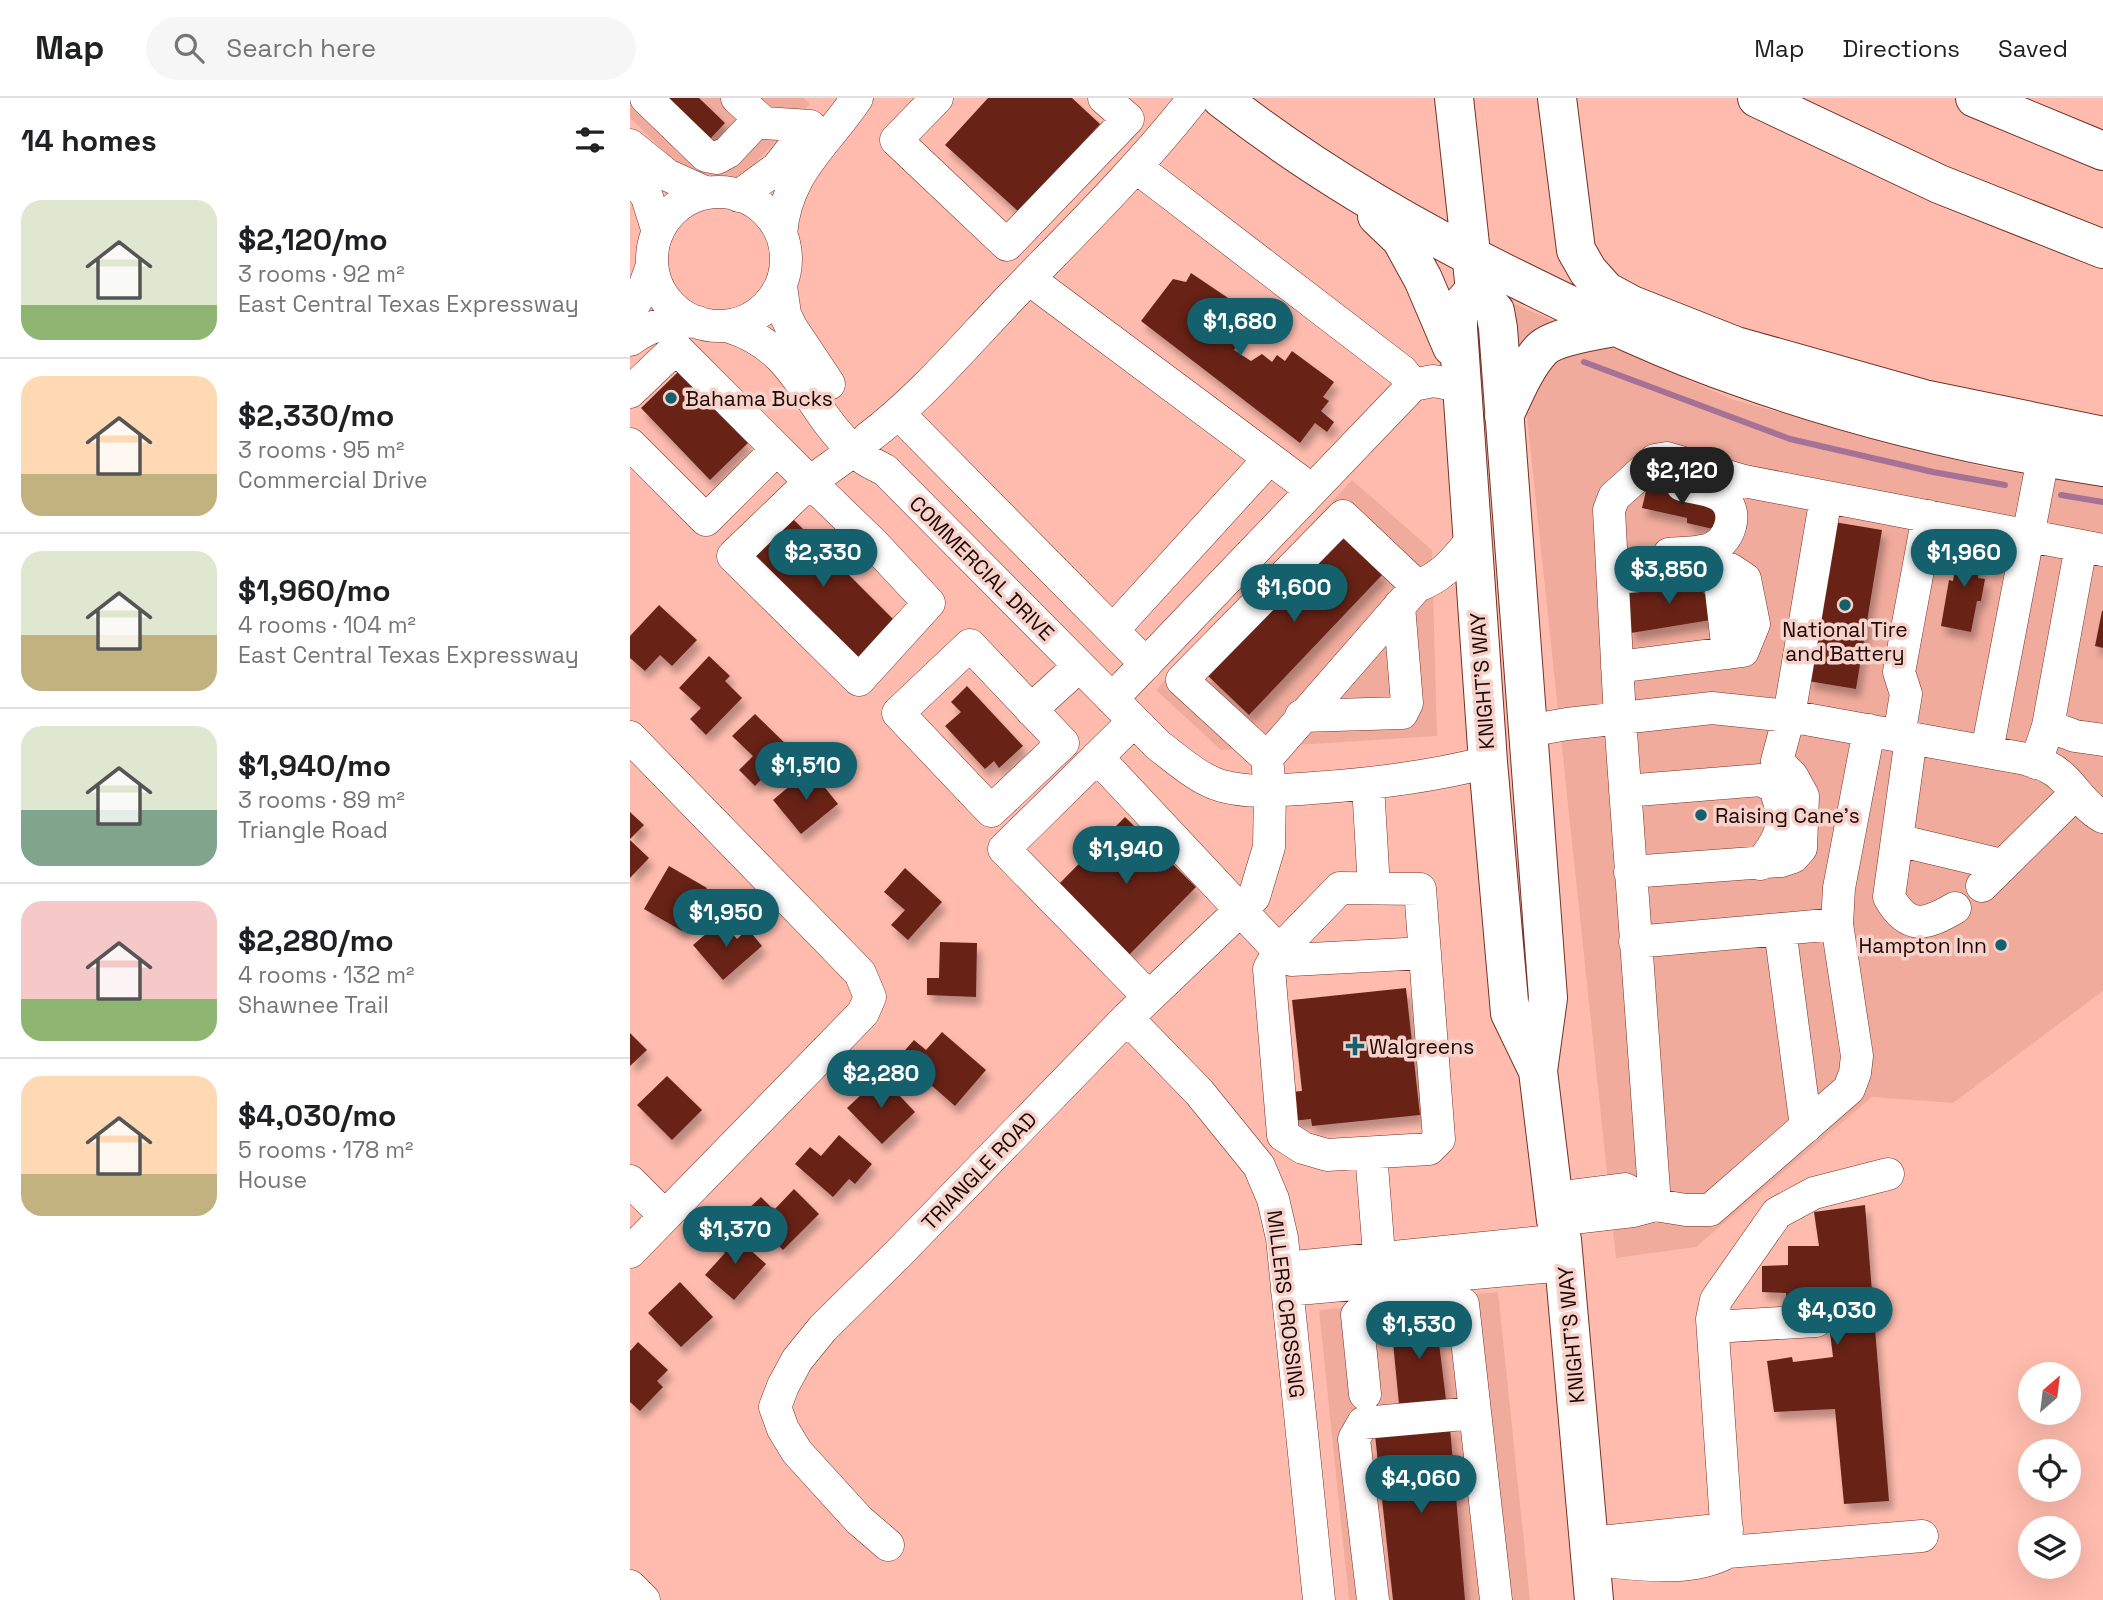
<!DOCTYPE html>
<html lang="en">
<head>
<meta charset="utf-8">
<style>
	:root { --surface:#fff; --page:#f6f6f6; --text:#202124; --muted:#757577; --line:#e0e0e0; --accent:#15606d }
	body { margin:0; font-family:"Space Grotesk",sans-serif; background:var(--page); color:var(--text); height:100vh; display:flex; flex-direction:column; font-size:26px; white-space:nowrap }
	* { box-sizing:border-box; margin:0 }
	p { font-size:23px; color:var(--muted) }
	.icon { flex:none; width:38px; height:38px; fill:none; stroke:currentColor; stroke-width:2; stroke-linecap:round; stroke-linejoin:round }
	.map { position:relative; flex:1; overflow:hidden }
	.panel { display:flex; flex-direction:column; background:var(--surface); width:630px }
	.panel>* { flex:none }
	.needle { width:46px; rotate:28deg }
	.controls { position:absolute; left:1388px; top:1264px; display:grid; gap:14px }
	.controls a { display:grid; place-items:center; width:63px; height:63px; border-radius:50%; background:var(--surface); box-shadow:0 7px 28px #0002; font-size:35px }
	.price { position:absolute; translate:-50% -60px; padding:0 16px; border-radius:24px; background:var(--accent); color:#fff; font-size:23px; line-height:46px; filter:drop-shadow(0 2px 4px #0008) }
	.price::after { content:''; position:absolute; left:50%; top:42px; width:21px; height:16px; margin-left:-10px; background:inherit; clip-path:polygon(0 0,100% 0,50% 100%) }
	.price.active { background:#222; color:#fff }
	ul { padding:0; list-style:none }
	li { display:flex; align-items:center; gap:21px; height:175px; padding:0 21px }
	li+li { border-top:2px solid var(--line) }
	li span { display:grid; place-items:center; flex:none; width:196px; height:140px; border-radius:21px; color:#555 }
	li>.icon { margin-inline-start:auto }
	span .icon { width:84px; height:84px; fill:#fffc; stroke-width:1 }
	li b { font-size:30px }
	h2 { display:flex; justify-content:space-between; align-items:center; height:84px; padding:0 21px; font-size:30px }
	header { display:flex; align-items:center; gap:42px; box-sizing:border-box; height:98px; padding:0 35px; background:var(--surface); border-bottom:2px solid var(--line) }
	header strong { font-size:33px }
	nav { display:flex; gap:38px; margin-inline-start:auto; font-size:24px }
	.search { width:490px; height:63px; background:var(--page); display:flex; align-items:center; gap:18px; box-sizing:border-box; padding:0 24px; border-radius:38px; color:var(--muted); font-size:26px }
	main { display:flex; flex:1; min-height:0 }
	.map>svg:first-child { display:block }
</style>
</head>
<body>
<header>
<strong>Map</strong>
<div class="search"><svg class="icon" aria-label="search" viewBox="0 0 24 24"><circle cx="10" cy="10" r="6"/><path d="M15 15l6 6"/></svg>Search here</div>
<nav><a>Map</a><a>Directions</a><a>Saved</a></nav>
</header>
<main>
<section class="panel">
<h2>14 homes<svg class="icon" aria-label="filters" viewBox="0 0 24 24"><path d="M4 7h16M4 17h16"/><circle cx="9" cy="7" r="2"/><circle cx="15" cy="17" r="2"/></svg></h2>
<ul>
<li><span style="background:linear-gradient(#dfe7d0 75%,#8fb573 0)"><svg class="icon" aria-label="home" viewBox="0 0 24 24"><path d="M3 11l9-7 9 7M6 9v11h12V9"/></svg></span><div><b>$2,120/mo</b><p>3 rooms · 92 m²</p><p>East Central Texas Expressway</p></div></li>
<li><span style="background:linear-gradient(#ffd9b3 70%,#c2b280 0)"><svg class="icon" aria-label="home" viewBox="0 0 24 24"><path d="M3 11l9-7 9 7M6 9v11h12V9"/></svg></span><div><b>$2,330/mo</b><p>3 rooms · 95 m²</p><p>Commercial Drive</p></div></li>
<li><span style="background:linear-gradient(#dfe7d0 60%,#c2b280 0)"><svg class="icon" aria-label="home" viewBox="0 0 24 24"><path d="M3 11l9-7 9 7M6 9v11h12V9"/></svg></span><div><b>$1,960/mo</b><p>4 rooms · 104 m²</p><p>East Central Texas Expressway</p></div></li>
<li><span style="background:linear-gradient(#dfe7d0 60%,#7fa58c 0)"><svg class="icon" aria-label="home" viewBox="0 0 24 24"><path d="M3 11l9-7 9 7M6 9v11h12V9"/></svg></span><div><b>$1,940/mo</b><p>3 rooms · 89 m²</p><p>Triangle Road</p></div></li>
<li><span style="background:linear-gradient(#f6c9c9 70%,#8fb573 0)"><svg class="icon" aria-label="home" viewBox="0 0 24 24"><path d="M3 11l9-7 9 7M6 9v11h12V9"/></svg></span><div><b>$2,280/mo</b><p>4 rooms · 132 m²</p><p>Shawnee Trail</p></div></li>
<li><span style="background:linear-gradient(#ffd9b3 70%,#c2b280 0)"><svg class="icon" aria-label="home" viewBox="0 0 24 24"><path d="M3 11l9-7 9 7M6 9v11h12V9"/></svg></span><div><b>$4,030/mo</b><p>5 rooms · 178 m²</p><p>House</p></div></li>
</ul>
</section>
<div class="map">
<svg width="1473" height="1502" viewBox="0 0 1473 1502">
	<defs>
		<filter id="shadow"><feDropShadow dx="4.5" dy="8" stdDeviation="3.5" flood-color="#0004"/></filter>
	</defs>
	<rect width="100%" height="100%" fill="#ffbcae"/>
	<path fill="#f0ab9c" d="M 0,0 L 174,0 L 180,6 L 109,83 L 96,84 L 62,80 L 0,20 Z
		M 885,206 L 1104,302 L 1357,370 L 1473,388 L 1473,893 L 1323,1005 L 1242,999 L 1066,1149 L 986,1160 Z
		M 722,382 L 802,452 L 807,638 L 591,652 L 526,592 Z
		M 868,1194 L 900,1502 L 719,1502 L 689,1212 Z"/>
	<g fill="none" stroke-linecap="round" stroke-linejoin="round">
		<path stroke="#a57295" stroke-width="6" d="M 954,264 L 1160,341 L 1303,374 L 1375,387
			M 1431,397 L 1473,404"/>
	</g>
	<path fill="#672418" filter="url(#shadow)" d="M 34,0 L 69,0 L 95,25 L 79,42 Z
		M 358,0 L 442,0 L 470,26 L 389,114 L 315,47 Z
		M 561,175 L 607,206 L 599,218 L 607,224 L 601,234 L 611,241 L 604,252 L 621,263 L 632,256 L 642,264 L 647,257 L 655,263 L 662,253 L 704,284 L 693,299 L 699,303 L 691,313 L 704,324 L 697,334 L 685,325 L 670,345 L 511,223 L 543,181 L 556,184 Z
		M 48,274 L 118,345 L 80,382 L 11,310 Z
		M 1017,389 L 1088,405 L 1083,431 L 1057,425 L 1057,420 L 1012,410 Z
		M 160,418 L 266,524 L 227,564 L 120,458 Z
		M 1204,424 L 1252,432 L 1226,591 L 1178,583 Z
		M 709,435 L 753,476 L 619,617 L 576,576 Z
		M 1334,443 L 1351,446 L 1350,450 L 1353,450 L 1348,480 L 1355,481 L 1351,503 L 1347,503 L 1341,534 L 1311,528 L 1319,482 L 1323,483 L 1329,447 L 1333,448 Z
		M 1071,481 L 1074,496 L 1083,495 L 1087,521 L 1001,535 L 994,494 Z
		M 29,507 L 67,542 L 42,568 L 30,557 L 15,573 L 0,560 L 0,538 Z
		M 1472,513 L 1473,513 L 1473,550 L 1465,548 Z
		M 79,558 L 100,578 L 95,583 L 112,600 L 76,637 L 60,621 L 71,610 L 49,590 Z
		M 337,588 L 393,648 L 369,670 L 364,663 L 355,671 L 315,628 L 331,614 L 321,604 Z
		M 125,616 L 161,651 L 125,688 L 109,672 L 123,658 L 102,638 Z
		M 180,671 L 208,706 L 171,736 L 143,702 Z
		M 0,714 L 14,727 L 0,741 Z
		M 495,719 L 566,789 L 498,858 L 427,788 Z
		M 0,742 L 19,760 L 0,780 Z
		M 39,768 L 77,790 L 52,833 L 14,811 Z
		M 275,770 L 312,804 L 278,842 L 261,827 L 275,812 L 254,794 Z
		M 91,823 L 107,841 L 118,831 L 132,848 L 93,882 L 63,847 Z
		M 310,844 L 347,845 L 346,899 L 297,897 L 297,880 L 309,880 Z
		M 776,890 L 790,1017 L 682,1028 L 681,1021 L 662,1023 L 659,994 L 672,993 L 662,902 Z
		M 312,934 L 356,972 L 325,1008 L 269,959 L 284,942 L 296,952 Z
		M 0,935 L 17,952 L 0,968 Z
		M 37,978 L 72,1012 L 42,1042 L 7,1007 Z
		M 251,978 L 285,1014 L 252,1046 L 217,1010 Z
		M 209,1037 L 242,1066 L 225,1086 L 219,1081 L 203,1099 L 165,1066 L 180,1049 L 191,1058 Z
		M 164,1091 L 189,1116 L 153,1152 L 115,1114 L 131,1099 L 144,1112 Z
		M 1235,1107 L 1259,1403 L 1214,1406 L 1205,1311 L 1144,1314 L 1137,1263 L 1162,1259 L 1163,1264 L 1203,1259 L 1197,1209 L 1157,1210 L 1156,1195 L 1132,1194 L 1132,1168 L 1158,1167 L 1158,1148 L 1189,1148 L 1184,1114 Z
		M 98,1132 L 136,1166 L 104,1202 L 75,1177 L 95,1155 L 85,1147 Z
		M 50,1184 L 83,1219 L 51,1249 L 18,1215 Z
		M 816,1222 L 818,1236 L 808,1237 L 816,1302 L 769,1306 L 761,1224 Z
		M 8,1244 L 38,1272 L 27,1283 L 33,1289 L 10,1313 L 0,1304 L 0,1253 Z
		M 820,1330 L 835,1502 L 763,1502 L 745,1337 Z"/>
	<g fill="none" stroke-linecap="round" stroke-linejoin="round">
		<defs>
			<path id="minor" d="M 16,0 L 76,58 L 87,60 L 98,54 L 129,21
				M 107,0 L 134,25 L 180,28
				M 307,0 L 266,42 L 377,147 L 498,21 L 474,0
				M 0,47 L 37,77 L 77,95
				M 506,69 L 772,273 L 783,287
				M 0,74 L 17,99 L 28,134
				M22 161a67 67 0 1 1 134 0a67 67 0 1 1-134 0Z
				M 109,98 L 147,70 L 172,38
				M 151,136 C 156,74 195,48 227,0
				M 399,181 L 682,392
				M 151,188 L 155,216 L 161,229 L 199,286
				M 0,213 L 14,190 L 22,167
				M 100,229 C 169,251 175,308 223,352 C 232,361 243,366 255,372 L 529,648 C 548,662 568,681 592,688 C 622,696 652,692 683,690 C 742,686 801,679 858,664
				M 0,242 C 22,226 41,222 68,224
				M 0,294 L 46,250 L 180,384 L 223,353
				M 269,316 L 516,566
				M 238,340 C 292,299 336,246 383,197 C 445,133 509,70 564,0
				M 0,346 L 76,422 L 147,351
				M 180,384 L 243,445 L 299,505 L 229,582 L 103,458 Z
				M 1039,456 C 1051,455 1065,455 1077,452 C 1100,447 1112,411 1089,397 C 1079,391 1063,390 1052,387
				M 1076,473 L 1090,484 L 1098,555
				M 983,480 L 1100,471 L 1115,481 L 1124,526 L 1113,553 L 987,569
				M 787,488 L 713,418 L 552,582 L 637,660 L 787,488 C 813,479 825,462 842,442
				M 483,532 L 639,361
				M 340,547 L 433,645 L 361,713 L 268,615 Z
				M 482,601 L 783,287 L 803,283 L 831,288
				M 401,612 L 449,568
				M 671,618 L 772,615 L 777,605 L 769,508
				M 504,623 L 374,751 L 519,899
				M 1418,628 L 1445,638 L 1473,642
				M 1239,632 L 1209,790 L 1207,826 L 1227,958 L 1225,975 L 1219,991 L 1080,1112 L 1056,1112 L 1025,1107 L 990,620 L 979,412 L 984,399 L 1025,362 L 1037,360 L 1114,383 L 1473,452
				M 898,633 L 937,626 L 1082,610 L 1159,618 L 1396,661 C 1403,664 1411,665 1418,669 C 1441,680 1450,707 1473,719
				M 1269,638 L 1276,596 L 1269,574 L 1298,418
				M 0,639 L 230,875 L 240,899 L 233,915 L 0,1154
				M 1281,640 L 1259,799 C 1278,833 1296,827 1325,810
				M 1357,653 L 1413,360
				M 467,659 L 649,853 L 661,862 L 795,855
				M 1406,665 L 1418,628 L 1451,448
				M 738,687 L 744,790
				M 995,693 L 1131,682 L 1144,689 C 1158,722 1153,739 1130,766
				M 1267,742 L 1372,767
				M 1000,774 L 1151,763 L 1163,759 L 1171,750 L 1173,698 L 1162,678 L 1147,663 L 1159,618 L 1196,399
				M 1352,788 L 1446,695
				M 710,790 L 790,791 L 809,1041 L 799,1051 L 697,1057 L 673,1050 L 653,1037 L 639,871 L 649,853 Z
				M 1150,831 L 1176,1029
				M 1005,844 L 1207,826
				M 497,920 L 569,994 L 629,1068 L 643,1101 L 652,1140 L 689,1502
				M 741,1055 L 751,1182
				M 0,1083 L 35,1118
				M 924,1100 L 995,1091 L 1025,1107 L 1003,1113 L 926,1122
				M 655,1170 L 932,1142
				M 657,1192 L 935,1167
				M 1083,1229 L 1186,1223
				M 735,1296 L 727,1217 L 833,1206 L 866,1502
				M 960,1445 L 1097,1431
				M 258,1447 L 229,1422 L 167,1354 L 153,1331 L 145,1309 L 153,1288 L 167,1262 L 193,1230 L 269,1155 L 497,920 L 624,799 L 639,749 L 640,693 L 637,660
				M 1098,1454 L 1082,1221 L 1086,1202 L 1147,1115 L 1184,1095 L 1258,1076
				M 961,1462 C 1005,1465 1058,1476 1098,1454 L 1292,1438
				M 0,1488 L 14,1502
				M 743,1502 L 724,1341 L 733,1325 L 845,1315"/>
			<path id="major" d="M 591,0 C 685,74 789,134 897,186 C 966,220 1037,254 1110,279 C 1227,321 1350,350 1473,369
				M 824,0 L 845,192 L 865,213 L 868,230 L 918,900 L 908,973 L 926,1122 L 932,1142 L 964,1502
				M 927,0 L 946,152 L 958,173 L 976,193 L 1002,207 L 1106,248 L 1294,301 L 1473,338
				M 747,118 L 771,141 L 793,181 L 822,249
				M 845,192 L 828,211 L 828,230 L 858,664 L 880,915 L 908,973
				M 874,318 C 884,297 896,267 912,251 C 924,239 968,232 985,229"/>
			<path id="highway" d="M 1127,0 L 1309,86 L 1473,151
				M 1345,0 L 1473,53"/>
		</defs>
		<use href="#minor" stroke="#753124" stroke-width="33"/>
		<use href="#major" stroke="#753124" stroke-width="40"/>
		<use href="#highway" stroke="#753124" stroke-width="40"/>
		<use href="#minor" stroke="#fff" stroke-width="32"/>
		<use href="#major" stroke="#fff" stroke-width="38"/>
		<use href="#highway" stroke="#fff" stroke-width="38"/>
	</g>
	<g fill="#15606d" stroke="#f5d3cb" stroke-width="2.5">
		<circle cx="41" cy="300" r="7"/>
		<circle cx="1215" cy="507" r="7"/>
		<circle cx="1071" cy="717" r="7"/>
		<circle cx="1371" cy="847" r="7"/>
		<path d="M721.5 937.5h7v7h7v7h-7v7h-7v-7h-7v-7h7z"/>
	</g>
	<g text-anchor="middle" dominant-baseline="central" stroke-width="7" stroke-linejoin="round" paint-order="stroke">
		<g font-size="21" fill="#210603" stroke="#f5d3cb" text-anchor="start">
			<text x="55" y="300">Bahama Bucks</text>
			<text x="1215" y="531" text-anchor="middle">National Tire<tspan x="1215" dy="24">and Battery</tspan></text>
			<text x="1085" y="717">Raising Cane's</text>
			<text x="1357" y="847" text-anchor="end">Hampton Inn</text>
			<text x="739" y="948">Walgreens</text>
		</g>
		<g font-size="21" fill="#210603" stroke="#f5d3cb">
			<text transform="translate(352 470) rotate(45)">COMMERCIAL DRIVE</text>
			<text transform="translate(852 583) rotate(-94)">KNIGHT'S WAY</text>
			<text transform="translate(349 1073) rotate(-46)">TRIANGLE ROAD</text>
			<text transform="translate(656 1206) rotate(83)">MILLERS CROSSING</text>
			<text transform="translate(941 1237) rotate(-95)">KNIGHT'S WAY</text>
		</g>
	</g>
</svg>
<div class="controls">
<a><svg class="needle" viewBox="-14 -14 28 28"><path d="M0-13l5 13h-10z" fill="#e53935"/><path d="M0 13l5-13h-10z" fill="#757577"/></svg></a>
<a><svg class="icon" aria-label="locate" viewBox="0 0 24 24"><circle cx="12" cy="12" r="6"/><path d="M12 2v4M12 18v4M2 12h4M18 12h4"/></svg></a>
<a><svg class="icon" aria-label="layers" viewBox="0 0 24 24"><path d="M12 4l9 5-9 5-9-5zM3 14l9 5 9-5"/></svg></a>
</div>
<b class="price" style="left:610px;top:260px">$1,680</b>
<b class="price active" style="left:1052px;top:409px">$2,120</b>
<b class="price" style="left:193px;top:491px">$2,330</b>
<b class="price" style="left:1334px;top:491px">$1,960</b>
<b class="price" style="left:1039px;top:508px">$3,850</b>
<b class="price" style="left:664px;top:526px">$1,600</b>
<b class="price" style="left:176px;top:704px">$1,510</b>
<b class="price" style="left:496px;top:788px">$1,940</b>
<b class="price" style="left:96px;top:851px">$1,950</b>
<b class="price" style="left:251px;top:1012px">$2,280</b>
<b class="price" style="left:105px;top:1168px">$1,370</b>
<b class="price" style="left:1207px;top:1249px">$4,030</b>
<b class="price" style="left:789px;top:1263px">$1,530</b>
<b class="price" style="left:791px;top:1417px">$4,060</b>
</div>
</main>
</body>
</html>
